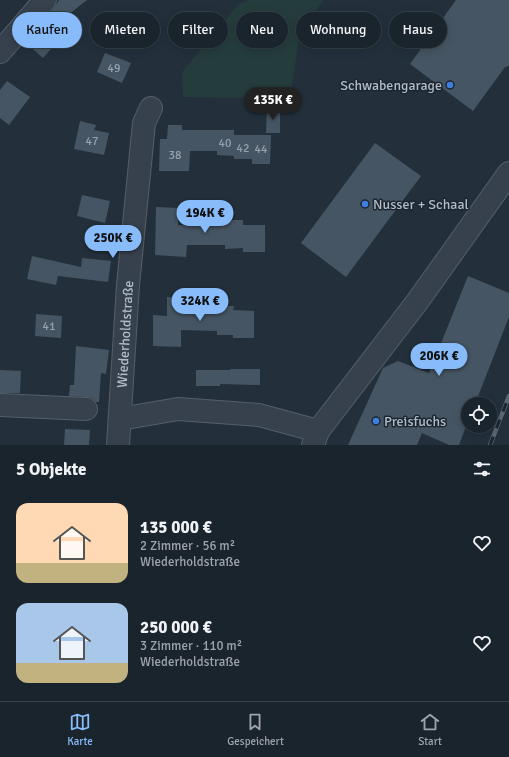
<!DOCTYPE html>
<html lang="de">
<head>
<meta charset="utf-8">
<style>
	:root { --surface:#1a242d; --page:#273039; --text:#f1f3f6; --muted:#9fa4aa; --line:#384149; --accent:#87bbf9 }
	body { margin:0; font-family:Signika,sans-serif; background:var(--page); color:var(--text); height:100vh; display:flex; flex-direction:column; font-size:15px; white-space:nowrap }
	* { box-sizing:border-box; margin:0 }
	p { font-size:13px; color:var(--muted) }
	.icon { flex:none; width:22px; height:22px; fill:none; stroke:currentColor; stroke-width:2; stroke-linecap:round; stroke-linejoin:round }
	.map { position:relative; height:445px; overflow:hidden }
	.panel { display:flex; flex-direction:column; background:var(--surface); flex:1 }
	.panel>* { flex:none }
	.banner { position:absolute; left:12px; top:12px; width:485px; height:36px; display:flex; gap:8px }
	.buttons { position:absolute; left:461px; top:397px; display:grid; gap:8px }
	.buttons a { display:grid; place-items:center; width:36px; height:36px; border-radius:50%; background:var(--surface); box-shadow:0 2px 10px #0003,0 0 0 1px var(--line); font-size:20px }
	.price { position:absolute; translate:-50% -34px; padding:0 9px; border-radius:14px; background:var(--accent); color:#111; font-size:13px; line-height:26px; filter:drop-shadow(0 1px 2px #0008) }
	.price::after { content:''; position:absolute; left:50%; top:24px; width:12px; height:9px; margin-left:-6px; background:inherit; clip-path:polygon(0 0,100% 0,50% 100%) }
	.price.current { background:#222; color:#fff }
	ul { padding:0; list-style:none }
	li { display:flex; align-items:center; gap:12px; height:100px; padding:0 16px }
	li span { display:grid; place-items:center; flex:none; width:112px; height:80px; border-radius:12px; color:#555 }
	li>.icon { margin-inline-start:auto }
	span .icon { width:48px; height:48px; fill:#fffc; stroke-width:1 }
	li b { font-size:17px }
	h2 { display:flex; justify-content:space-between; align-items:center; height:48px; padding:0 16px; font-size:17px }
	.tag { padding:0 14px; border-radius:18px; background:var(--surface); box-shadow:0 2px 10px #0003,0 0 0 1px var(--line); font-size:14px; line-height:36px }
	.tag.current { background:var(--accent); color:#111 }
	.menu { display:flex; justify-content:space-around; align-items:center; height:56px; border-top:1px solid var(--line); background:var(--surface); font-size:11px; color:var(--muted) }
	.menu a { display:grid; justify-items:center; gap:2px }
	.menu .current { color:var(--accent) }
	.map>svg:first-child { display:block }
</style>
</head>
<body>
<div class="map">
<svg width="509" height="445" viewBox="0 0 509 445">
	<rect width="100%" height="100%" fill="#23303c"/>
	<path fill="#253c3d" d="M 248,0 L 324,0 L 300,32 L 290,99 L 183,97 L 182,72 L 239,4 Z"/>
	<path fill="#465563" d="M 59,0 L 87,0 L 63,19 L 71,26 L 43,58 L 25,42 L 54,8 Z
		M 456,0 L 509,0 L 509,66 L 505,67 L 473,111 L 410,64 Z
		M 105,53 L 131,63 L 122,83 L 97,72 Z
		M 7,81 L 30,97 L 9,125 L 0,118 L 0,90 Z
		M 267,108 L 280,108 L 280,133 L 266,133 Z
		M 80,121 L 96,125 L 94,130 L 109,133 L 104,155 L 74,149 Z
		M 168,125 L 182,125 L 182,130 L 234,130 L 234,135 L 271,135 L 270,164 L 252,164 L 252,159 L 234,159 L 234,156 L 217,155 L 217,151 L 190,151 L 189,171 L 159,171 L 160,139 L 167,139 Z
		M 375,143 L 421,176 L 346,277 L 301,243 Z
		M 82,195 L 110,201 L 105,223 L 77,216 Z
		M 156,207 L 178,208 L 178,225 L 209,226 L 209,217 L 225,217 L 225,220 L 243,220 L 243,225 L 265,225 L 265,252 L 243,252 L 243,248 L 225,249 L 225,245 L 187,245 L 186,257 L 155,255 Z
		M 32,256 L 81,267 L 82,258 L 111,261 L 108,282 L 58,276 L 56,285 L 27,279 Z
		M 468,276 L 509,293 L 509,317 L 475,404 L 468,404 L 468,421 L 459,445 L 449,445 L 422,433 L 417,445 L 348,445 L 383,368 L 398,361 L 429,373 Z
		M 167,297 L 182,298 L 182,302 L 217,302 L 217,306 L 234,306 L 233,310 L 254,311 L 254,338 L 233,338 L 233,335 L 217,335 L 217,331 L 181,330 L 181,347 L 153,346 L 153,315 L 167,316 Z
		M 36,314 L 62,316 L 61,338 L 35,336 Z
		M 76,346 L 109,350 L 106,374 L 101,373 L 99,402 L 96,402 L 92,398 L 87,397 L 69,396 L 70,385 L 74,385 Z
		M 230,369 L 260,369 L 260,385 L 220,384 L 220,386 L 196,386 L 196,370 L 230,370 Z
		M 0,370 L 21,371 L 20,393 L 0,393 Z
		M 65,429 L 90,430 L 89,445 L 64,445 Z"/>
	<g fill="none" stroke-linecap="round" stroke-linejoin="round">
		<defs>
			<g id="minor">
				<path d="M 0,52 L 45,0"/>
				<path d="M 0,405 L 86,409"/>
				<path d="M 120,419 L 178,409 L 259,415 L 318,431"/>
				<path id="s1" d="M 118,445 L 128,285 L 144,123 L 151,108"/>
				<path d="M 313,445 L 318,431 L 417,302 L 509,173"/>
			</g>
		</defs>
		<use href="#minor" stroke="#555f6a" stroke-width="24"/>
		<use href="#minor" stroke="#37414d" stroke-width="22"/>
		<defs>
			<path id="rail" d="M 490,445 L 509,396"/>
		</defs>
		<use href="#rail" stroke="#596674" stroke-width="4.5"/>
		<use href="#rail" stroke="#1c2631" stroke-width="3" stroke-dasharray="9" stroke-linecap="butt"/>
	</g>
	<g fill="#3f7fe0" stroke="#1c2631" stroke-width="1.5">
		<circle cx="450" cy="85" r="4"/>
		<circle cx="365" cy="204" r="4"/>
		<circle cx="376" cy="421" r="4"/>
	</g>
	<g text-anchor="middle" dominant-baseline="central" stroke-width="3" stroke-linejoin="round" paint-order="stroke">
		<g font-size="12" fill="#97a2af">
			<text x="114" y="68">49</text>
			<text x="92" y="141">47</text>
			<text x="225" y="143">40</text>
			<text x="243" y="148">42</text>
			<text x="261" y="149">44</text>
			<text x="175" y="155">38</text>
			<text x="49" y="326">41</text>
		</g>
		<g font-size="14" fill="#b2bcc8" stroke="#1c2631" text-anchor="start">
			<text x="442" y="85" text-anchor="end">Schwabengarage</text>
			<text x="373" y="204">Nusser + Schaal</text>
			<text x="384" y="421">Preisfuchs</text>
		</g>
		<g font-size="14" fill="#b2bcc8" stroke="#1c2631">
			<text stroke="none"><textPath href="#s1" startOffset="111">Wiederholdstraße</textPath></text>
		</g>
	</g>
</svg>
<div class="buttons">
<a><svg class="icon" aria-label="locate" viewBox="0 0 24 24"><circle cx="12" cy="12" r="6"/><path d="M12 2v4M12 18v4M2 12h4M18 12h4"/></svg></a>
</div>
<b class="price current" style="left:273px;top:121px">135K €</b>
<b class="price" style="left:205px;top:234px">194K €</b>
<b class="price" style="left:113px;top:259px">250K €</b>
<b class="price" style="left:200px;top:322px">324K €</b>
<b class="price" style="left:439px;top:377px">206K €</b>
<div class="banner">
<a class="tag current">Kaufen</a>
<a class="tag">Mieten</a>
<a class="tag">Filter</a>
<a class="tag">Neu</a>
<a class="tag">Wohnung</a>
<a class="tag">Haus</a>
</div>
</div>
<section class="panel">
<h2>5 Objekte<svg class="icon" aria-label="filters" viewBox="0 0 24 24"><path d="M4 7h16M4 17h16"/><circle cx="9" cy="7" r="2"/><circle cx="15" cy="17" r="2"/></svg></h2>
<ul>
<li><span style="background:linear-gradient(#ffd9b3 75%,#c2b280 0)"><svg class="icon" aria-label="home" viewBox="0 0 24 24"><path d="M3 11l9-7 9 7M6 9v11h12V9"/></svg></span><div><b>135 000 €</b><p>2 Zimmer · 56 m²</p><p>Wiederholdstraße</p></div><svg class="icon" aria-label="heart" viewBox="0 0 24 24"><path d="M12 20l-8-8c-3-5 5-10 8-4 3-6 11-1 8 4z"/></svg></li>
<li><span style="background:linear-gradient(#a9c7e8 75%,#c2b280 0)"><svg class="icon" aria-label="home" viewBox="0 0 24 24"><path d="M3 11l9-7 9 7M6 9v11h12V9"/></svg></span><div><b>250 000 €</b><p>3 Zimmer · 110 m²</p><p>Wiederholdstraße</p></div><svg class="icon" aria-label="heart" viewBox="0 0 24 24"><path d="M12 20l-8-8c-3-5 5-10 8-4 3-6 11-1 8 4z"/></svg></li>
</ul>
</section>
<nav class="menu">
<a class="current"><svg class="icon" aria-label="map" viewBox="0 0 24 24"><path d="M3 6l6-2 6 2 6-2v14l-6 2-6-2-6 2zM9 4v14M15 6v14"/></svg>Karte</a>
<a><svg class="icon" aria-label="saved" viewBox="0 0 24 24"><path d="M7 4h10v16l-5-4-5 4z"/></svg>Gespeichert</a>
<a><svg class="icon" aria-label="home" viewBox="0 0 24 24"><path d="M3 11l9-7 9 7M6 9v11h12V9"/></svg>Start</a>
</nav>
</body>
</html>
